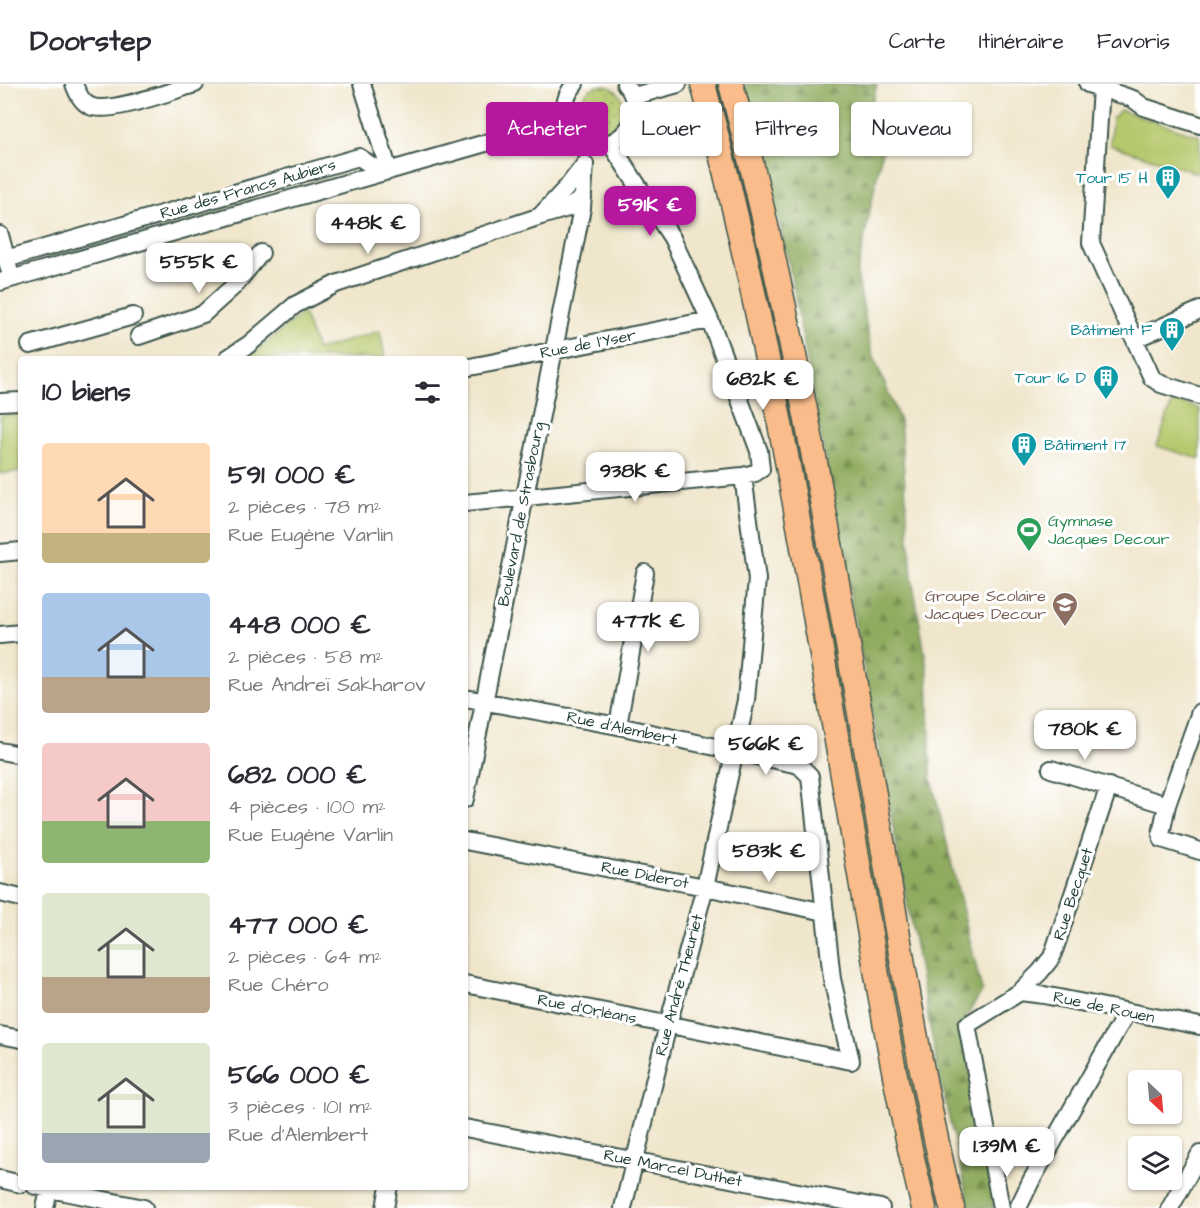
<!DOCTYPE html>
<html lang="fr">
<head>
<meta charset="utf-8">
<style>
	:root { --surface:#fff; --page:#f2f2f3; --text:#2b2b33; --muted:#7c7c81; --line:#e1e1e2; --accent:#b5179e }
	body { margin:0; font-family:"Architects Daughter",sans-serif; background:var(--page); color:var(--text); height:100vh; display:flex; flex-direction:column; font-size:22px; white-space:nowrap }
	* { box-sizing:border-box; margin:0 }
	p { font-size:20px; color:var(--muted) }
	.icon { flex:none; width:33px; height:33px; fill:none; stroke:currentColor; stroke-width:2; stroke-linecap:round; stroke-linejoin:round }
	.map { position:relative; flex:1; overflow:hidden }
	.side { position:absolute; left:18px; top:272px; width:450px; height:834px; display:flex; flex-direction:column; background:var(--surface); border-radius:6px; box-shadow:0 2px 4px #0004 }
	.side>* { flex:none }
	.guide { position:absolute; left:486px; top:18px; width:570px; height:54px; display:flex; gap:12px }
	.needle { width:39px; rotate:154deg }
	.buttons { position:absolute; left:1128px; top:986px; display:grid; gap:12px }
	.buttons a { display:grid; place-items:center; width:54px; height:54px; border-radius:6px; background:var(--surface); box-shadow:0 2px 4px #0004; font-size:30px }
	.price { position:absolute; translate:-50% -51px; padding:0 14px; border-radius:12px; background:#fff; color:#222; font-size:20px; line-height:39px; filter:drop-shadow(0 2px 3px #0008) }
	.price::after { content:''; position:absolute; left:50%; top:36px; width:18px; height:14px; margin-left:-9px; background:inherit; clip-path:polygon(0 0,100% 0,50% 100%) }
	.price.current { background:var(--accent); color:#fff }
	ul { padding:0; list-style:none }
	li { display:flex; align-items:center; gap:18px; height:150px; padding:0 24px }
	li span { display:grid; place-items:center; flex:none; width:168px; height:120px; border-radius:6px; color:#555 }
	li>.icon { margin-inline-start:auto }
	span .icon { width:72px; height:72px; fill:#fffc; stroke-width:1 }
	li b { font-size:26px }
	h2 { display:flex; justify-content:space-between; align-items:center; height:72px; padding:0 24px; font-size:26px }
	.pill { padding:0 21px; border-radius:6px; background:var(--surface); box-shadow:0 2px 4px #0004; font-size:21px; line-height:54px }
	.pill.current { background:var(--accent); color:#fff }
	header { display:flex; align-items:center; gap:36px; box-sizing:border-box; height:84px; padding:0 30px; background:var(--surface); border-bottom:2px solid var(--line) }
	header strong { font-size:28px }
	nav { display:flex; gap:33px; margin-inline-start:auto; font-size:21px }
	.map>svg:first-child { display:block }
</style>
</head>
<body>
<header>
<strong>Doorstep</strong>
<nav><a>Carte</a><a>Itinéraire</a><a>Favoris</a></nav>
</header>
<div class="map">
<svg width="1200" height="1124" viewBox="0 0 1200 1124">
	<defs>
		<pattern id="grass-dots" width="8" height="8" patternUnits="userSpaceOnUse" patternTransform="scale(1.5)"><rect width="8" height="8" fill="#b6c86c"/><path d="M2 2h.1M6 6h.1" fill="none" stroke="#93a45a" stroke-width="1.8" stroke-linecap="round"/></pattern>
		<pattern id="forest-firs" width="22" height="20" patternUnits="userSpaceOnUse" patternTransform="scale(1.5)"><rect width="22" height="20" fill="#90ac60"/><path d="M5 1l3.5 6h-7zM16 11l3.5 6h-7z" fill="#758d50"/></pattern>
	</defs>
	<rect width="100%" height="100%" fill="#fff"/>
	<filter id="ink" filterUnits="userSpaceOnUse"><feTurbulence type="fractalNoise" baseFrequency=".0167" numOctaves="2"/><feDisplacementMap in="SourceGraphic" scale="12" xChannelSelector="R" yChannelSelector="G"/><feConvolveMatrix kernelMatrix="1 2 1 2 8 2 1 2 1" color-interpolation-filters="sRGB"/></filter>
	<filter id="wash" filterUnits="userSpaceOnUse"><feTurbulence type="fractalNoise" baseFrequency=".008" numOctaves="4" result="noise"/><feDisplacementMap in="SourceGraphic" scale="24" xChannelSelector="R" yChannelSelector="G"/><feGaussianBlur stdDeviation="1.35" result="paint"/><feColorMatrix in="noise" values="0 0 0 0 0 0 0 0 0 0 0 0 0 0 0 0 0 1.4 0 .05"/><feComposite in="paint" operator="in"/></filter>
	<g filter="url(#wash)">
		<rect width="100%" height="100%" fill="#f0e6cc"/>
		<path fill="url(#grass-dots)" stroke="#6a8250" stroke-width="1.5" d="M 714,0 L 718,0 C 783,259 826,522 874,785 C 895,898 913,1012 940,1124 L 934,1124 L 923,1074 Z
			M580 24a22 22 0 1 1 44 0a22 22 0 1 1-44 0Z"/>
		<path fill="url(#forest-firs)" stroke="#58744a" stroke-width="1.5" d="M 745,0 L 877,0 L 867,39 L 884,57 L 857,190 L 871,266 L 900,337 L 912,493 L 928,589 L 931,693 L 982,907 L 962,940 L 994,1124 L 970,1124 L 939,991 L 789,180 Z"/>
		<path fill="#b6c86c" stroke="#6a8250" stroke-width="1.5" d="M 1120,26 L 1200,52 L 1200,90 L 1110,61 L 1112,35 Z
			M 303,229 L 317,266 L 380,247 L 385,274 L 248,274 Z
			M 1173,316 L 1200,325 L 1200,375 L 1157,362 Z
			M 21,329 L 21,387 L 0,390 L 0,332 Z"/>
	</g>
	<g filter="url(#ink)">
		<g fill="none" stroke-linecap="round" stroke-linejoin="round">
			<defs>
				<path id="minor" d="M 74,0 C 77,8 81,18 90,22 C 109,31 173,6 195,0
					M 362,0 L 389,87
					M 575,0 C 566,10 563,21 566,34 C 568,42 572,48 579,53 C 613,79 654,31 625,0
					M 1088,0 L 1133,15 L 1144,23 L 1200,41
					M 1101,4 L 1091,159 L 1152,294 L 1161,300 L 1200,312
					M 634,12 L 678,0
					M 541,131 L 568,102 L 585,80
					M 0,151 L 9,185
					M 6,175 L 359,73 L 382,89
					M 0,198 L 566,36
					M 139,252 L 203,230 L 234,202 L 261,169
					M 1135,255 L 1200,226
					M 30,261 L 133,232
					M 228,274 L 248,261 L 295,221 L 336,200 L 541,132 L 568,124 L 583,114
					M 465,284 L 710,236
					M 0,318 L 21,317
					M 465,419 L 743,392 L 755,389 L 761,385 L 759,367 L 710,236 L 672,154 L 610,59
					M 0,469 L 21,467
					M 0,551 L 21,549
					M 465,614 L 618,642 L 799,681 L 810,692 L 832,895 L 851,977 L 465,900
					M 1200,628 L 1167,721 L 1161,750 L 1162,755 L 1200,767
					M 618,642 L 645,489
					M 0,667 L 21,671
					M 1051,685 L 1167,721
					M 465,715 L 582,124 L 585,80
					M 465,757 L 705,803 L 825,828
					M 0,809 L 21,814
					M 1020,908 L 1040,888 L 1052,873 L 1109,702
					M 0,951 L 21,955
					M 465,1044 L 881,1124
					M 0,1095 L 21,1100
					M 35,1102 L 144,1124
					M 45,1124 L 50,1102
					M 385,1124 L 389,1102
					M 623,1124 L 668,941 L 705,803 L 746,616 L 757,495 L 743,392
					M 1001,1124 L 967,941 L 1020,908 L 1044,911 L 1200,942
					M 1018,1124 L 1031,1097 L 1127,928
					M 1170,1124 L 1200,1070"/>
				<path id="highway" d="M 703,0 C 771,254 812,515 857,773 C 877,890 895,1009 924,1124
					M 731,0 C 798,252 839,511 884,768 C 904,887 923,1007 952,1124"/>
			</defs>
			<use href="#minor" stroke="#3e564b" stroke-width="20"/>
			<use href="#highway" stroke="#3e564b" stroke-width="27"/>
			<use href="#minor" stroke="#fff" stroke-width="16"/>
			<use href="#highway" stroke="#f9bc8a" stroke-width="24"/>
		</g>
	</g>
	<defs>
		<symbol id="building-pin" viewBox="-11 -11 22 30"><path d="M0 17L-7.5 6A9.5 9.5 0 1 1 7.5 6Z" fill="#0f9aa8" stroke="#fff"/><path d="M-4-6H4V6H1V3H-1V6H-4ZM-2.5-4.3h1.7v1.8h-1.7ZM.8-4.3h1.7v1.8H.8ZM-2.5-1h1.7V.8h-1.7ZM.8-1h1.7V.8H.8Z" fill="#fff"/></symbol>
		<symbol id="stadium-pin" viewBox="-11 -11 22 30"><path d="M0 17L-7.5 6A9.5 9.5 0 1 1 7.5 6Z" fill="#2e9e5b" stroke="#fff"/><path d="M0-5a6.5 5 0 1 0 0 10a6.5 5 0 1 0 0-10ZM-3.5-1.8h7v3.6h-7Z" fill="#fff"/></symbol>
		<symbol id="school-pin" viewBox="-11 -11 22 30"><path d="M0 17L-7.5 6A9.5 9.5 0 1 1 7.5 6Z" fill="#8d6e63" stroke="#fff"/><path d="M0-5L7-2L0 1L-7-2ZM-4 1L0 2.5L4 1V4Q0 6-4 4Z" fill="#fff"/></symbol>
	</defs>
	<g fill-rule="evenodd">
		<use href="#building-pin" x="1153" y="79" width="30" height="40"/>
		<use href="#building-pin" x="1157" y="231" width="30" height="40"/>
		<use href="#building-pin" x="1091" y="279" width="30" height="40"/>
		<use href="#building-pin" x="1009" y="346" width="30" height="40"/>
		<use href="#stadium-pin" x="1014" y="431" width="30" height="40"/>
		<use href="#school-pin" x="1050" y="506" width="30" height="40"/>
	</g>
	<g text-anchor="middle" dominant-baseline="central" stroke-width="6" stroke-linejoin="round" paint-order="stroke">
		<g font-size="16" fill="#0d838f" stroke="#fff" text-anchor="end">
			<text x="1148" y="94">Tour 15 H</text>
			<text x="1152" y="246">Bâtiment F</text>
			<text x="1086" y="294">Tour 16 D</text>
			<text x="1044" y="361" text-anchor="start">Bâtiment 17</text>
		</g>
		<g font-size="16" fill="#1f3d34" stroke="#fff">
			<text transform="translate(248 105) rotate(-16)">Rue des Francs Aubiers</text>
			<text transform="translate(588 260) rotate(-11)">Rue de l'Yser</text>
			<text transform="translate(521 430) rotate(-79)">Boulevard de Strasbourg</text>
			<text transform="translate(622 644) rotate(12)">Rue d'Alembert</text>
			<text transform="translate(645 791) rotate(11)">Rue Diderot</text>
			<text transform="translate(1073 810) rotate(-72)">Rue Becquet</text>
			<text transform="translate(679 901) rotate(-75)">Rue André Theuriet</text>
			<text transform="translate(1104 923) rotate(12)">Rue de Rouen</text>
			<text transform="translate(587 925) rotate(11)">Rue d'Orléans</text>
			<text transform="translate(673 1084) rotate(11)">Rue Marcel Duthet</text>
		</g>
		<g font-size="16" fill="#27864d" stroke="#fff" text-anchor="start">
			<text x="1048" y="437">Gymnase<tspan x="1048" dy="18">Jacques Decour</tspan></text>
		</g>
		<g font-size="16" fill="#785e54" stroke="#fff" text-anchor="end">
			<text x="1046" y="512">Groupe Scolaire<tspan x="1046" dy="18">Jacques Decour</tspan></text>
		</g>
	</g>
</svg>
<div class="buttons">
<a><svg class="needle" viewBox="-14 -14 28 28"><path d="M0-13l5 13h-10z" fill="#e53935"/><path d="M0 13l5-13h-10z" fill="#7c7c81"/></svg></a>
<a><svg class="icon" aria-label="layers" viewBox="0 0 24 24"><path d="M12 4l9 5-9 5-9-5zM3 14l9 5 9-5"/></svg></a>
</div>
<b class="price current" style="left:650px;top:153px">591K €</b>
<b class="price" style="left:368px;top:171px">448K €</b>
<b class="price" style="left:199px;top:210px">555K €</b>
<b class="price" style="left:763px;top:327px">682K €</b>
<b class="price" style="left:635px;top:419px">938K €</b>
<b class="price" style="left:648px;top:569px">477K €</b>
<b class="price" style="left:1085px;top:677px">780K €</b>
<b class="price" style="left:766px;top:692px">566K €</b>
<b class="price" style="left:769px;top:799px">583K €</b>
<b class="price" style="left:1007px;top:1094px">1.39M €</b>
<div class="guide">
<a class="pill current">Acheter</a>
<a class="pill">Louer</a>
<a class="pill">Filtres</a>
<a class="pill">Nouveau</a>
</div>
<section class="side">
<h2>10 biens<svg class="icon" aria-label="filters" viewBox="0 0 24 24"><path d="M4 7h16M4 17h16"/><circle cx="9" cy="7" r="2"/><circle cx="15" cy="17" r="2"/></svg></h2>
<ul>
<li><span style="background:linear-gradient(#ffd9b3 75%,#c2b280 0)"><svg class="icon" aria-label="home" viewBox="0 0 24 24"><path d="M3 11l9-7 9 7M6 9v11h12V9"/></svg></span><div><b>591 000 €</b><p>2 pièces · 78 m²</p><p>Rue Eugène Varlin</p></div></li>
<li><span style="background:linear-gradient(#a9c7e8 70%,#b9a48a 0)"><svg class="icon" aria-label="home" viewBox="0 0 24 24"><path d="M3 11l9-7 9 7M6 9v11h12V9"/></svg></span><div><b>448 000 €</b><p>2 pièces · 58 m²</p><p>Rue Andreï Sakharov</p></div></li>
<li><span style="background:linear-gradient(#f6c9c9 65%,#8fb573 0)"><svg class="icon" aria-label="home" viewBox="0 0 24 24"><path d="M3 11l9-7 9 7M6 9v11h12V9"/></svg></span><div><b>682 000 €</b><p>4 pièces · 100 m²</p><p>Rue Eugène Varlin</p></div></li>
<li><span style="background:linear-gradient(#dfe7d0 70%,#b9a48a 0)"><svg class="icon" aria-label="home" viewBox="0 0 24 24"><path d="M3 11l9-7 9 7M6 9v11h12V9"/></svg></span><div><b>477 000 €</b><p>2 pièces · 64 m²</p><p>Rue Chéro</p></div></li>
<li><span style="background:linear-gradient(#dfe7d0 75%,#9aa5b1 0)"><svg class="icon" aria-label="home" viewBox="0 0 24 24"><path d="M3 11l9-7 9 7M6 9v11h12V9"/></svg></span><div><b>566 000 €</b><p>3 pièces · 101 m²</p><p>Rue d'Alembert</p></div></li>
</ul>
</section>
</div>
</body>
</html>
